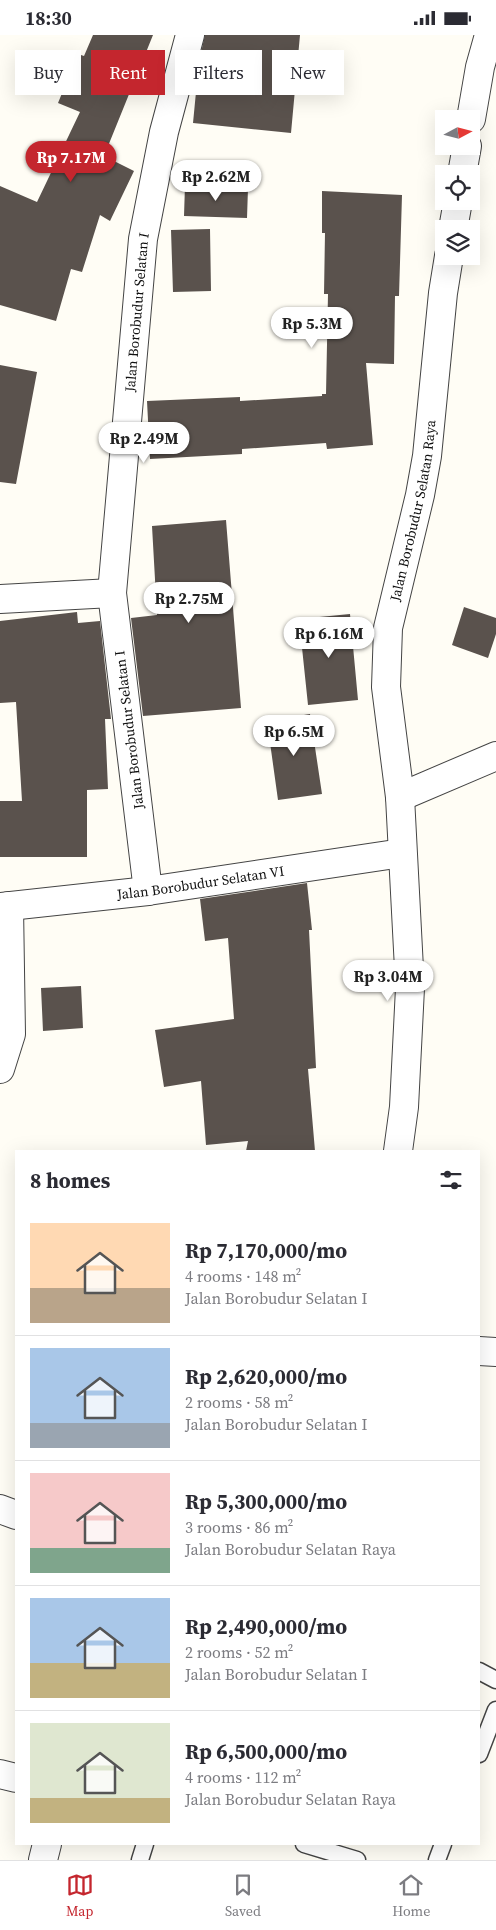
<!DOCTYPE html>
<html lang="en">
<head>
<meta charset="utf-8">
<style>
	:root { --surface:#fff; --page:#f7f7f7; --text:#2b2b33; --muted:#7c7c81; --line:#e1e1e2; --accent:#c4262e }
	body { margin:0; font-family:"Source Serif 4",serif; background:var(--page); color:var(--text); height:100vh; display:flex; flex-direction:column; font-size:19px; white-space:nowrap }
	* { box-sizing:border-box; margin:0 }
	p { font-size:16px; color:var(--muted) }
	.icon { flex:none; width:28px; height:28px; fill:none; stroke:currentColor; stroke-width:2; stroke-linecap:round; stroke-linejoin:round }
	.map { position:relative; flex:1; overflow:hidden }
	.drawer { position:absolute; left:15px; top:1115px; width:465px; height:695px; display:flex; flex-direction:column; background:var(--surface); border-radius:0px; box-shadow:0 5px 20px #0002 }
	.drawer>* { flex:none }
	.top-card { position:absolute; left:15px; top:15px; width:466px; height:45px; display:flex; gap:10px }
	.needle { width:32px; rotate:83deg }
	.fabs { position:absolute; left:435px; top:75px; display:grid; gap:10px }
	.fabs a { display:grid; place-items:center; width:45px; height:45px; border-radius:0px; background:var(--surface); box-shadow:0 5px 20px #0002; font-size:25px }
	.price { position:absolute; translate:-50% -42px; padding:0 11px; border-radius:18px; background:#fff; color:#222; font-size:16px; line-height:32px; filter:drop-shadow(0 1px 2px #0008) }
	.price::after { content:''; position:absolute; left:50%; top:30px; width:15px; height:11px; margin-left:-8px; background:inherit; clip-path:polygon(0 0,100% 0,50% 100%) }
	.price.active { background:var(--accent); color:#fff }
	ul { padding:0; list-style:none }
	li { display:flex; align-items:center; gap:15px; height:125px; padding:0 15px }
	li+li { border-top:1px solid var(--line) }
	li span { display:grid; place-items:center; flex:none; width:140px; height:100px; border-radius:0px; color:#555 }
	li>.icon { margin-inline-start:auto }
	span .icon { width:60px; height:60px; fill:#fffc; stroke-width:1 }
	li b { font-size:21px }
	h2 { display:flex; justify-content:space-between; align-items:center; height:60px; padding:0 15px; font-size:21px }
	.pill { padding:0 18px; border-radius:0px; background:var(--surface); box-shadow:0 5px 20px #0002; font-size:18px; line-height:45px }
	.pill.active { background:var(--accent); color:#fff }
	.status { display:flex; justify-content:space-between; align-items:center; height:35px; padding:0 25px; background:var(--surface); direction:ltr }
	.status svg { height:14px; fill:currentColor }
	.tab-bar { display:flex; justify-content:space-around; align-items:center; height:70px; border-top:1px solid var(--line); background:var(--surface); font-size:14px; color:var(--muted) }
	.tab-bar a { display:grid; justify-items:center; gap:2px }
	.tab-bar .active { color:var(--accent) }
	.map>svg:first-child { display:block }
</style>
</head>
<body>
<div class="status"><b>18:30</b><svg viewBox="0 0 49 12"><path d="M0 12V9h3v3zM5 12V6h3v6zM10 12V3h3v9zM15 12V0h3v12zM26 1h20v11H26zM47 4h2v5h-2z"/></svg></div>
<div class="map">
<svg width="496" height="1825" viewBox="0 0 496 1825">
	<rect width="100%" height="100%" fill="#fffdf5"/>
	<path fill="#5a524d" d="M 93,0 L 153,0 L 104,121 L 134,136 L 110,186 L 100,180 L 82,237 L 71,234 L 56,286 L 0,270 L 0,151 L 37,167 L 80,77 L 58,68 L 78,19 L 84,21 Z
		M 205,0 L 300,0 L 291,98 L 193,88 L 199,26 Z
		M 185,150 L 248,153 L 247,183 L 184,181 Z
		M 322,156 L 402,160 L 399,261 L 395,261 L 394,329 L 366,328 L 373,410 L 327,414 L 326,408 L 242,414 L 242,419 L 150,424 L 147,366 L 240,362 L 240,366 L 322,361 L 322,359 L 326,359 L 328,259 L 324,259 L 325,198 L 322,198 Z
		M 210,194 L 211,256 L 173,257 L 171,195 Z
		M 0,330 L 37,337 L 16,449 L 0,447 Z
		M 226,485 L 241,673 L 143,681 L 131,583 L 157,580 L 152,491 Z
		M 464,572 L 496,583 L 496,599 L 488,623 L 452,610 Z
		M 77,577 L 78,588 L 100,586 L 111,684 L 105,684 L 108,754 L 87,755 L 87,822 L 0,822 L 0,766 L 22,766 L 16,667 L 0,668 L 0,586 Z
		M 350,579 L 358,665 L 308,670 L 299,584 Z
		M 310,679 L 322,759 L 278,765 L 267,686 Z
		M 307,848 L 312,895 L 309,895 L 316,1033 L 308,1034 L 315,1116 L 246,1116 L 248,1106 L 206,1110 L 201,1046 L 164,1052 L 155,995 L 234,984 L 228,903 L 205,906 L 200,864 Z
		M 81,951 L 83,993 L 43,996 L 41,953 Z"/>
	<g fill="none" stroke-linecap="round" stroke-linejoin="round">
		<defs>
			<path id="lane" d="M 479,1636 L 496,1645
				M 479,1719 L 496,1675
				M 304,1809 L 357,1825
				M 140,1825 L 145,1809
				M 437,1825 L 443,1809"/>
			<g id="street">
				<path d="M 471,84 L 480,32 L 489,0"/>
				<path d="M 462,139 L 467,111"/>
				<path d="M 453,194 L 458,166"/>
				<path d="M 0,564 L 112,558"/>
				<path d="M 400,762 L 496,721"/>
				<path id="s1" d="M 148,856 L 112,558 L 143,204 L 164,97 L 190,0"/>
				<path id="s2" d="M 0,872 L 148,856 L 402,818"/>
				<path d="M 0,1034 L 11,999 L 9,871"/>
				<path id="s3" d="M 398,1116 L 404,1072 L 410,953 L 400,762 L 386,652 L 388,593 L 420,460 L 427,421 L 443,258 L 449,221"/>
				<path d="M 479,1316 L 496,1317"/>
				<path d="M 0,1474 L 16,1480"/>
				<path d="M 0,1739 L 16,1743"/>
				<path d="M 43,1825 L 47,1809"/>
			</g>
		</defs>
		<use href="#lane" stroke="#444" stroke-width="19"/>
		<use href="#street" stroke="#444" stroke-width="30"/>
		<use href="#lane" stroke="#fff" stroke-width="16"/>
		<use href="#street" stroke="#fff" stroke-width="28"/>
	</g>
	<g text-anchor="middle" dominant-baseline="central" stroke-width="5" stroke-linejoin="round" paint-order="stroke">
		<g font-size="14" fill="#111" stroke="#fff">
			<text stroke="none"><textPath href="#s1" startOffset="582">Jalan Borobudur Selatan I</textPath></text>
			<text stroke="none"><textPath href="#s3" startOffset="645">Jalan Borobudur Selatan Raya</textPath></text>
			<text transform="translate(129 695) rotate(-97)">Jalan Borobudur Selatan I</text>
			<text stroke="none"><textPath href="#s2" startOffset="202">Jalan Borobudur Selatan VI</textPath></text>
		</g>
	</g>
</svg>
<div class="fabs">
<a><svg class="needle" viewBox="-14 -14 28 28"><path d="M0-13l5 13h-10z" fill="#e53935"/><path d="M0 13l5-13h-10z" fill="#7c7c81"/></svg></a>
<a><svg class="icon" aria-label="locate" viewBox="0 0 24 24"><circle cx="12" cy="12" r="6"/><path d="M12 2v4M12 18v4M2 12h4M18 12h4"/></svg></a>
<a><svg class="icon" aria-label="layers" viewBox="0 0 24 24"><path d="M12 4l9 5-9 5-9-5zM3 14l9 5 9-5"/></svg></a>
</div>
<b class="price active" style="left:71px;top:148px">Rp 7.17M</b>
<b class="price" style="left:216px;top:167px">Rp 2.62M</b>
<b class="price" style="left:312px;top:314px">Rp 5.3M</b>
<b class="price" style="left:144px;top:429px">Rp 2.49M</b>
<b class="price" style="left:189px;top:589px">Rp 2.75M</b>
<b class="price" style="left:329px;top:624px">Rp 6.16M</b>
<b class="price" style="left:294px;top:722px">Rp 6.5M</b>
<b class="price" style="left:388px;top:967px">Rp 3.04M</b>
<div class="top-card">
<a class="pill">Buy</a>
<a class="pill active">Rent</a>
<a class="pill">Filters</a>
<a class="pill">New</a>
</div>
<section class="drawer">
<h2>8 homes<svg class="icon" aria-label="filters" viewBox="0 0 24 24"><path d="M4 7h16M4 17h16"/><circle cx="9" cy="7" r="2"/><circle cx="15" cy="17" r="2"/></svg></h2>
<ul>
<li><span style="background:linear-gradient(#ffd9b3 65%,#b9a48a 0)"><svg class="icon" aria-label="home" viewBox="0 0 24 24"><path d="M3 11l9-7 9 7M6 9v11h12V9"/></svg></span><div><b>Rp 7,170,000/mo</b><p>4 rooms · 148 m²</p><p>Jalan Borobudur Selatan I</p></div></li>
<li><span style="background:linear-gradient(#a9c7e8 75%,#9aa5b1 0)"><svg class="icon" aria-label="home" viewBox="0 0 24 24"><path d="M3 11l9-7 9 7M6 9v11h12V9"/></svg></span><div><b>Rp 2,620,000/mo</b><p>2 rooms · 58 m²</p><p>Jalan Borobudur Selatan I</p></div></li>
<li><span style="background:linear-gradient(#f6c9c9 75%,#7fa58c 0)"><svg class="icon" aria-label="home" viewBox="0 0 24 24"><path d="M3 11l9-7 9 7M6 9v11h12V9"/></svg></span><div><b>Rp 5,300,000/mo</b><p>3 rooms · 86 m²</p><p>Jalan Borobudur Selatan Raya</p></div></li>
<li><span style="background:linear-gradient(#a9c7e8 65%,#c2b280 0)"><svg class="icon" aria-label="home" viewBox="0 0 24 24"><path d="M3 11l9-7 9 7M6 9v11h12V9"/></svg></span><div><b>Rp 2,490,000/mo</b><p>2 rooms · 52 m²</p><p>Jalan Borobudur Selatan I</p></div></li>
<li><span style="background:linear-gradient(#dfe7d0 75%,#c2b280 0)"><svg class="icon" aria-label="home" viewBox="0 0 24 24"><path d="M3 11l9-7 9 7M6 9v11h12V9"/></svg></span><div><b>Rp 6,500,000/mo</b><p>4 rooms · 112 m²</p><p>Jalan Borobudur Selatan Raya</p></div></li>
</ul>
</section>
</div>
<nav class="tab-bar">
<a class="active"><svg class="icon" aria-label="map" viewBox="0 0 24 24"><path d="M3 6l6-2 6 2 6-2v14l-6 2-6-2-6 2zM9 4v14M15 6v14"/></svg>Map</a>
<a><svg class="icon" aria-label="saved" viewBox="0 0 24 24"><path d="M7 4h10v16l-5-4-5 4z"/></svg>Saved</a>
<a><svg class="icon" aria-label="home" viewBox="0 0 24 24"><path d="M3 11l9-7 9 7M6 9v11h12V9"/></svg>Home</a>
</nav>
</body>
</html>
